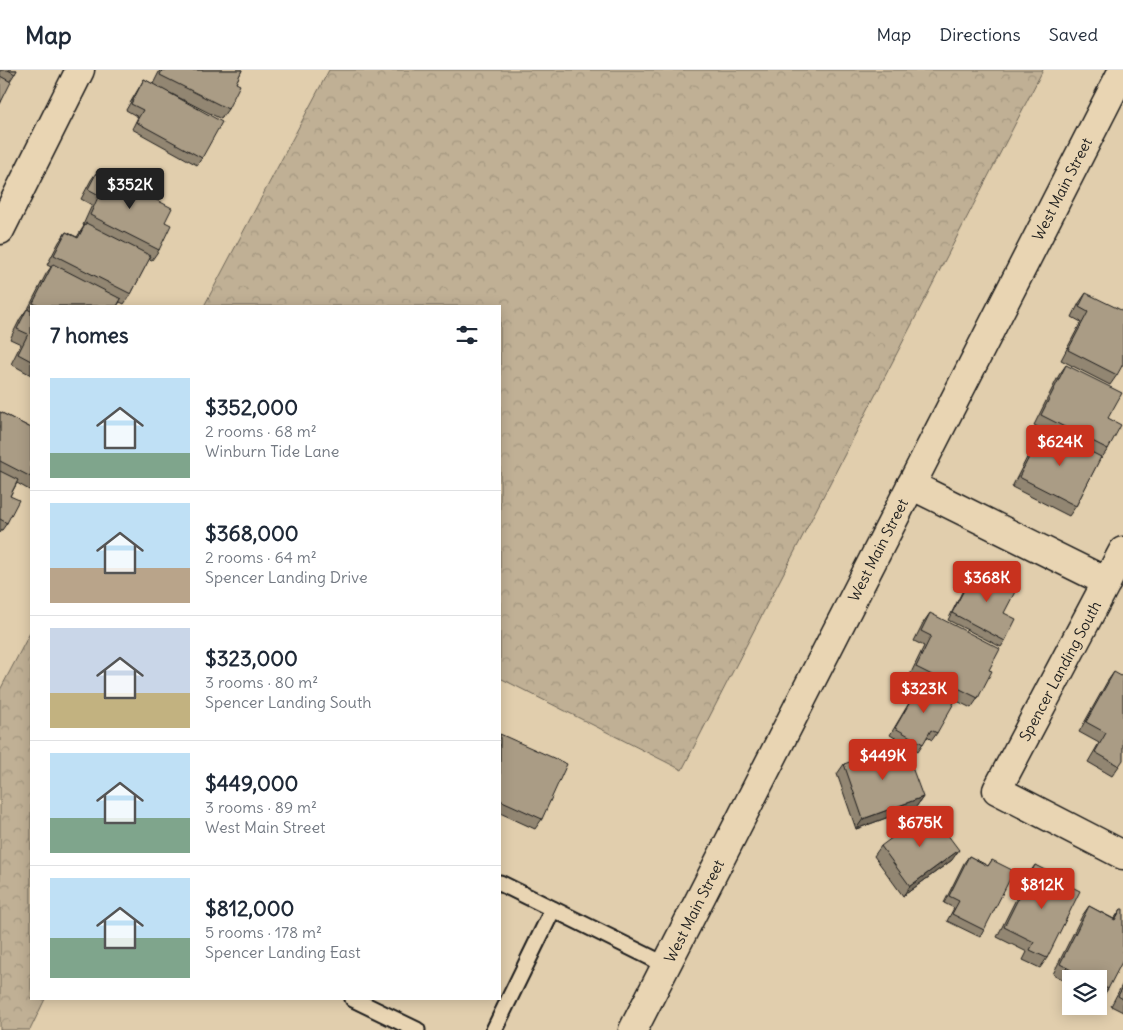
<!DOCTYPE html>
<html lang="en">
<head>
<meta charset="utf-8">
<style>
	:root { --surface:#fff; --page:#f6f6f7; --text:#1f2937; --muted:#747a83; --line:#e0e1e3; --accent:#c8321e }
	body { margin:0; font-family:Delius,sans-serif; background:var(--page); color:var(--text); height:100vh; display:flex; flex-direction:column; font-size:19px; white-space:nowrap }
	* { box-sizing:border-box; margin:0 }
	p { font-size:16px; color:var(--muted) }
	.icon { flex:none; width:28px; height:28px; fill:none; stroke:currentColor; stroke-width:2; stroke-linecap:round; stroke-linejoin:round }
	.map { position:relative; flex:1; overflow:hidden }
	.panel { position:absolute; left:30px; top:235px; width:471px; height:695px; display:flex; flex-direction:column; background:var(--surface); border-radius:0px; box-shadow:0 2px 12px #0003 }
	.panel>* { flex:none }
	.controls { position:absolute; left:1062px; top:900px; display:grid; gap:10px }
	.controls a { display:grid; place-items:center; width:45px; height:45px; border-radius:0px; background:var(--surface); box-shadow:0 2px 12px #0003; font-size:25px }
	.price { position:absolute; translate:-50% -42px; padding:0 11px; border-radius:5px; background:var(--accent); color:#fff; font-size:16px; line-height:32px; filter:drop-shadow(0 1px 2px #0008) }
	.price::after { content:''; position:absolute; left:50%; top:30px; width:15px; height:11px; margin-left:-8px; background:inherit; clip-path:polygon(0 0,100% 0,50% 100%) }
	.price.on { background:#222; color:#fff }
	ul { padding:0; list-style:none }
	li { display:flex; align-items:center; gap:15px; height:125px; padding:0 20px }
	li+li { border-top:1px solid var(--line) }
	li span { display:grid; place-items:center; flex:none; width:140px; height:100px; border-radius:0px; color:#555 }
	li>.icon { margin-inline-start:auto }
	span .icon { width:60px; height:60px; fill:#fffc; stroke-width:1 }
	li b { font-size:21px }
	h2 { display:flex; justify-content:space-between; align-items:center; height:60px; padding:0 20px; font-size:21px }
	header { display:flex; align-items:center; gap:30px; box-sizing:border-box; height:70px; padding:0 25px; background:var(--surface); border-bottom:1px solid var(--line) }
	header strong { font-size:24px }
	nav { display:flex; gap:28px; margin-inline-start:auto; font-size:18px }
	.map>svg:first-child { display:block }
</style>
</head>
<body>
<header>
<strong>Map</strong>
<nav><a>Map</a><a>Directions</a><a>Saved</a></nav>
</header>
<div class="map">
<svg width="1123" height="960" viewBox="0 0 1123 960">
	<defs>
		<pattern id="forest-crowns" width="20" height="18" patternUnits="userSpaceOnUse" patternTransform="scale(1.25)"><rect width="20" height="18" fill="#c0b095"/><path d="M2 6a3 3 0 1 1 6 0M12 15a3 3 0 1 1 6 0" fill="none" stroke="#a49780"/></pattern>
	</defs>
	<rect width="100%" height="100%" fill="#e1cead"/>
	<filter id="ink" filterUnits="userSpaceOnUse"><feTurbulence type="fractalNoise" baseFrequency=".02" numOctaves="2"/><feDisplacementMap in="SourceGraphic" scale="10" xChannelSelector="R" yChannelSelector="G"/><feConvolveMatrix kernelMatrix="1 2 1 2 8 2 1 2 1" color-interpolation-filters="sRGB"/></filter>
	<g filter="url(#ink)">
		<path fill="url(#forest-crowns)" stroke="#6e6658" d="M 329,0 L 1043,0 L 682,700 L 500,608 L 500,236 L 204,236 Z
			M 31,561 L 31,929 L 45,929 L 30,960 L 0,960 L 0,620 Z"/>
		<g fill="none" stroke-linecap="round" stroke-linejoin="round">
			<defs>
				<path id="service" d="M 500,813 L 666,895
					M 353,929 L 417,960
					M 494,960 L 553,839"/>
				<path id="minor" d="M 0,160 L 80,0
					M 911,415 L 1107,512
					M 1123,481 L 997,720 L 1123,785"/>
				<path id="secondary" d="M 633,960 L 1123,0"/>
			</defs>
			<use href="#service" stroke="#1c1c1c" stroke-width="19"/>
			<use href="#minor" stroke="#1c1c1c" stroke-width="31"/>
			<use href="#secondary" stroke="#1c1c1c" stroke-width="31"/>
			<use href="#service" stroke="#e9d5b3" stroke-width="15"/>
			<use href="#minor" stroke="#e9d5b3" stroke-width="28"/>
			<use href="#secondary" stroke="#e9d5b3" stroke-width="28"/>
		</g>
		<path fill="#928672" stroke="#1c1c1c" d="M 0,0 L 17,0 L 10,11 L 0,34 Z
			M 160,0 L 242,0 L 236,13 L 228,39 L 221,49 L 168,22 L 202,88 L 197,95 L 132,59 L 138,47 L 126,40 L 140,16 L 144,9 L 153,14 Z
			M 98,100 L 165,152 L 159,180 L 152,190 L 149,189 L 131,224 L 124,234 L 120,232 L 117,236 L 31,236 L 31,305 L 11,294 L 21,274 L 10,269 L 20,249 L 27,239 L 28,239 L 46,204 L 51,197 L 47,195 L 59,172 L 66,162 L 77,167 L 84,156 L 83,155 L 92,135 L 81,129 L 91,110 Z
			M 1086,223 L 1117,305 L 1110,315 L 1061,290 L 1081,252 L 1072,247 L 1079,233 Z
			M 1066,295 L 1108,348 L 1108,379 L 1101,389 L 1100,388 L 1076,436 L 1069,446 L 1012,417 L 1037,368 L 1043,360 L 1034,355 L 1059,305 Z
			M 0,342 L 31,358 L 31,421 L 17,413 L 10,426 L 7,453 L 0,463 Z
			M 977,495 L 1004,543 L 1005,571 L 1001,577 L 948,550 L 972,502 Z
			M 930,543 L 989,600 L 978,628 L 971,638 L 909,607 L 924,576 L 914,571 L 923,553 Z
			M 1114,602 L 1119,696 L 1112,706 L 1088,692 L 1099,673 L 1079,662 L 1107,612 Z
			M 921,613 L 937,663 L 932,670 L 927,667 L 918,681 L 890,665 Z
			M 500,664 L 542,749 L 535,759 L 500,743 Z
			M 844,694 L 923,727 L 916,737 L 856,759 L 837,704 Z
			M 881,776 L 952,790 L 903,826 L 874,786 Z
			M 969,786 L 988,796 L 992,790 L 984,860 L 980,867 L 947,851 L 954,838 L 944,833 L 964,793 Z
			M 1035,795 L 1060,811 L 1047,888 L 1040,898 L 1023,890 L 1027,882 L 997,867 L 1028,805 Z
			M 1089,836 L 1114,849 L 1121,839 L 1108,919 L 1101,929 L 1099,928 L 1099,909 L 1071,909 L 1071,914 L 1053,904 L 1082,846 Z
			M 1123,913 L 1123,942 L 1111,936 Z"/>
		<path fill="#776d5d" stroke="#1c1c1c" d="M 923,727 L 916,737 L 856,759 L 863,749 Z
			M 959,780 L 952,790 L 903,826 L 910,816 Z"/>
		<path fill="#aa9c85" stroke="#1c1c1c" d="M 8,0 L 17,0 L 15,4 Z
			M 162,0 L 242,0 L 236,13 L 240,15 L 228,39 L 160,5 Z
			M 0,6 L 11,12 L 0,34 Z
			M 144,9 L 222,52 L 202,88 L 136,52 L 143,40 L 131,34 Z
			M 98,100 L 172,138 L 165,152 L 171,155 L 159,180 L 90,145 L 99,125 L 88,119 Z
			M 86,153 L 151,186 L 131,224 L 54,185 L 66,162 L 78,168 Z
			M 53,194 L 121,229 L 117,236 L 39,236 L 33,233 Z
			M 1086,223 L 1123,241 L 1123,294 L 1117,305 L 1068,280 L 1088,242 L 1079,237 Z
			M 27,239 L 31,241 L 31,291 L 18,284 L 28,264 L 17,259 Z
			M 1066,295 L 1122,323 L 1108,348 L 1121,355 L 1108,379 L 1041,345 Z
			M 0,342 L 31,358 L 31,407 L 0,391 Z
			M 1044,358 L 1101,387 L 1076,436 L 1019,407 Z
			M 0,401 L 18,410 L 10,426 L 19,430 L 7,453 L 0,449 Z
			M 977,495 L 1018,516 L 1004,543 L 1016,549 L 1005,571 L 952,543 Z
			M 930,543 L 1000,579 L 989,600 L 992,601 L 978,628 L 916,597 L 931,566 L 921,561 Z
			M 1114,602 L 1123,607 L 1123,690 L 1119,696 L 1095,682 L 1106,663 L 1086,652 Z
			M 921,613 L 954,633 L 937,663 L 931,660 L 923,674 L 895,658 Z
			M 500,664 L 567,694 L 542,749 L 500,730 Z
			M 903,673 L 923,727 L 863,749 L 844,694 Z
			M 929,740 L 959,780 L 910,816 L 881,776 Z
			M 969,786 L 988,796 L 992,790 L 1014,801 L 984,860 L 952,844 L 959,831 L 949,826 Z
			M 1035,795 L 1061,808 L 1060,811 L 1080,821 L 1047,888 L 1030,880 L 1034,872 L 1004,857 Z
			M 1089,836 L 1115,850 L 1121,839 L 1123,839 L 1123,890 L 1108,919 L 1099,914 L 1099,909 L 1088,909 L 1060,894 Z
			M 1123,917 L 1123,929 L 1118,926 Z"/>
	</g>
	<g text-anchor="middle" dominant-baseline="central" stroke-width="5" stroke-linejoin="round" paint-order="stroke">
		<g font-size="15" fill="#1c1c1c" stroke="#e9d5b3">
			<text transform="translate(1062 119) rotate(-63)">West Main Street</text>
			<text transform="translate(878 480) rotate(-63)">West Main Street</text>
			<text transform="translate(1060 601) rotate(-62)">Spencer Landing South</text>
			<text transform="translate(694 841) rotate(-63)">West Main Street</text>
		</g>
	</g>
</svg>
<div class="controls">
<a><svg class="icon" aria-label="layers" viewBox="0 0 24 24"><path d="M12 4l9 5-9 5-9-5zM3 14l9 5 9-5"/></svg></a>
</div>
<b class="price on" style="left:130px;top:140px">$352K</b>
<b class="price" style="left:1060px;top:397px">$624K</b>
<b class="price" style="left:987px;top:533px">$368K</b>
<b class="price" style="left:924px;top:644px">$323K</b>
<b class="price" style="left:883px;top:711px">$449K</b>
<b class="price" style="left:920px;top:778px">$675K</b>
<b class="price" style="left:1042px;top:840px">$812K</b>
<section class="panel">
<h2>7 homes<svg class="icon" aria-label="filters" viewBox="0 0 24 24"><path d="M4 7h16M4 17h16"/><circle cx="9" cy="7" r="2"/><circle cx="15" cy="17" r="2"/></svg></h2>
<ul>
<li><span style="background:linear-gradient(#bfe0f5 75%,#7fa58c 0)"><svg class="icon" aria-label="home" viewBox="0 0 24 24"><path d="M3 11l9-7 9 7M6 9v11h12V9"/></svg></span><div><b>$352,000</b><p>2 rooms · 68 m²</p><p>Winburn Tide Lane</p></div></li>
<li><span style="background:linear-gradient(#bfe0f5 65%,#b9a48a 0)"><svg class="icon" aria-label="home" viewBox="0 0 24 24"><path d="M3 11l9-7 9 7M6 9v11h12V9"/></svg></span><div><b>$368,000</b><p>2 rooms · 64 m²</p><p>Spencer Landing Drive</p></div></li>
<li><span style="background:linear-gradient(#c9d6e8 65%,#c2b280 0)"><svg class="icon" aria-label="home" viewBox="0 0 24 24"><path d="M3 11l9-7 9 7M6 9v11h12V9"/></svg></span><div><b>$323,000</b><p>3 rooms · 80 m²</p><p>Spencer Landing South</p></div></li>
<li><span style="background:linear-gradient(#bfe0f5 65%,#7fa58c 0)"><svg class="icon" aria-label="home" viewBox="0 0 24 24"><path d="M3 11l9-7 9 7M6 9v11h12V9"/></svg></span><div><b>$449,000</b><p>3 rooms · 89 m²</p><p>West Main Street</p></div></li>
<li><span style="background:linear-gradient(#bfe0f5 60%,#7fa58c 0)"><svg class="icon" aria-label="home" viewBox="0 0 24 24"><path d="M3 11l9-7 9 7M6 9v11h12V9"/></svg></span><div><b>$812,000</b><p>5 rooms · 178 m²</p><p>Spencer Landing East</p></div></li>
</ul>
</section>
</div>
</body>
</html>
